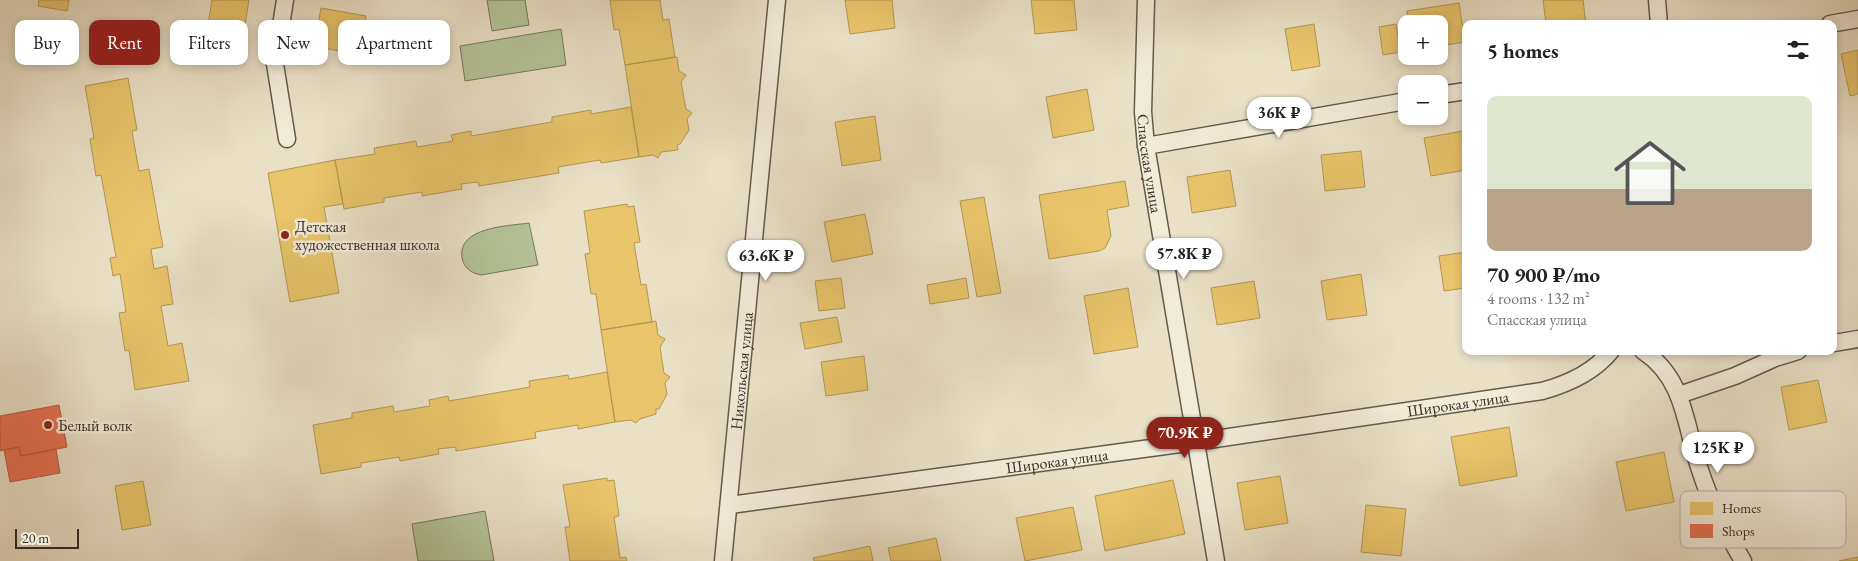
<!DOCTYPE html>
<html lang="en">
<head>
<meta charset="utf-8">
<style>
	:root { --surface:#fff; --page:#f6f6f6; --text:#222; --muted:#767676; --accent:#8f2418 }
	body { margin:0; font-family:"EB Garamond",serif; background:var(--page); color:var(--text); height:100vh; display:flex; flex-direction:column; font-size:19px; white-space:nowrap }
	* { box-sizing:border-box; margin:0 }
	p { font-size:16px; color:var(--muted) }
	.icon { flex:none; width:28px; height:28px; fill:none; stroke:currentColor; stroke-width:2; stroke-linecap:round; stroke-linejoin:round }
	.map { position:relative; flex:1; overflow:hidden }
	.drawer { position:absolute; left:1462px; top:20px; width:375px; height:335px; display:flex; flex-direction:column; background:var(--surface); border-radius:10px; box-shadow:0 2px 8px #0003 }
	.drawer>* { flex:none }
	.hud { position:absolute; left:15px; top:20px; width:475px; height:45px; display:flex; gap:10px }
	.buttons { position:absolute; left:1398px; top:15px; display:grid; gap:10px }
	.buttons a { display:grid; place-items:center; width:50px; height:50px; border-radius:10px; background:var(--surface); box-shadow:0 2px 8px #0003; font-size:25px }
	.scale { position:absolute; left:15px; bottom:12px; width:64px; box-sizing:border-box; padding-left:5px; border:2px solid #382d25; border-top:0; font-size:14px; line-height:18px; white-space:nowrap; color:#382d25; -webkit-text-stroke:4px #f1ebd9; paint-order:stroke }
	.price { position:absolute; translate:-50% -42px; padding:0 11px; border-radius:18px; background:#fff; color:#222; font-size:16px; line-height:32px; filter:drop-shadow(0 1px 2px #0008) }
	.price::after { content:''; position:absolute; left:50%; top:30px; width:15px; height:11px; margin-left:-8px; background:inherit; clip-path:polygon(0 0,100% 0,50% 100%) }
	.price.current { background:var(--accent); color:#fff }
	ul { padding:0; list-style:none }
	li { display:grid; align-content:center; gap:10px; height:265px; padding:0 25px }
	li span { display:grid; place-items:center; height:155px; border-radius:10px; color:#555 }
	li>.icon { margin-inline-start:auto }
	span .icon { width:90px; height:90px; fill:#fffc; stroke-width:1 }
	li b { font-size:21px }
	h2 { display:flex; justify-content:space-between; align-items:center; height:60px; padding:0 25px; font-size:21px }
	.chip { padding:0 18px; border-radius:10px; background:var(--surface); box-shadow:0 2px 8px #0003; font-size:18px; line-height:45px }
	.chip.current { background:var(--accent); color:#fff }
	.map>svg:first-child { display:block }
</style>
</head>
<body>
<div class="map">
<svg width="1858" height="561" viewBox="0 0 1858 561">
	<rect width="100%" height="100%" fill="#e9e0c5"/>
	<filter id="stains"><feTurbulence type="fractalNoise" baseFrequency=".004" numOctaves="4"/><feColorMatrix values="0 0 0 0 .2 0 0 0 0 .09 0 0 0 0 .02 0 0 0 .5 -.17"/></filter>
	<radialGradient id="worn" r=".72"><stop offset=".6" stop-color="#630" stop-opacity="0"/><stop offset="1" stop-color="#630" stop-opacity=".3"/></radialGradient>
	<path fill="#b4c396" stroke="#76785e" d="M 487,0 L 525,0 L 529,25 L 492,31 Z
		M 561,29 L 566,65 L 465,81 L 460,46 Z
		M 529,223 L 538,265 L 481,275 C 471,273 464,268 462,258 C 457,227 508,226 529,223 Z
		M 485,511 L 494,561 L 418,561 L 412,524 Z"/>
	<path fill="#e9c46a" stroke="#b49755" d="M 39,0 L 69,0 L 67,11 L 38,6 Z
		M 212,0 L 249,0 L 244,31 L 208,25 Z
		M 610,0 L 660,0 L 663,20 L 669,19 L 675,57 L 625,65 L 619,29 L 614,30 Z
		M 845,0 L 892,0 L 895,28 L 850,34 Z
		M 1031,0 L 1074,0 L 1077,30 L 1035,34 Z
		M 1543,0 L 1583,0 L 1586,24 L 1546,24 Z
		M 1459,3 L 1465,42 L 1439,46 L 1439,24 L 1409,24 L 1407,11 Z
		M 321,8 L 366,16 L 359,55 L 314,46 Z
		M 1314,24 L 1320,66 L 1292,71 L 1285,29 Z
		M 1396,24 L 1401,52 L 1383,55 L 1379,27 Z
		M 1858,50 L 1858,94 L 1850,96 L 1841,54 Z
		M 677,57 L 679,71 L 686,75 L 681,82 L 686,109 L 692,113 L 687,119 L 689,130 L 680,144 L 677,145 L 678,150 L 661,152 L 658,158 L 653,155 L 639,157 L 625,65 Z
		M 128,78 L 137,130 L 132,131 L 139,171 L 149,169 L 163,247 L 151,249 L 154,269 L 167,266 L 173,304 L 161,306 L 168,346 L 182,343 L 189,381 L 135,390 L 129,350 L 125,351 L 119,313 L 126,312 L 120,274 L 113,276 L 110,258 L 116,257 L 101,175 L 96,176 L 90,139 L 94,138 L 85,86 Z
		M 1087,89 L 1094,130 L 1053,138 L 1046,97 Z
		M 631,107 L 639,157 L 601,163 L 600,160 L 558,167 L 559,173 L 479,186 L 478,182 L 461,184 L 462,189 L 422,196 L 422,192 L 384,198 L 384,202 L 344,209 L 335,160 L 375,154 L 374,148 L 416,141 L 417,147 L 453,141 L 451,135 L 471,131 L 471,136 L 552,122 L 552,117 L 591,110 L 591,114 Z
		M 875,116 L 881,160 L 842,166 L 835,122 Z
		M 1463,131 L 1466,148 L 1466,170 L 1431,176 L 1424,138 Z
		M 1361,151 L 1365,187 L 1325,191 L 1321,155 Z
		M 335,160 L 343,204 L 324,207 L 339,293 L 290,302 L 268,173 Z
		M 1230,170 L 1236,206 L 1192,213 L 1187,177 Z
		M 1125,181 L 1129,206 L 1107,210 L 1111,236 L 1105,248 L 1099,251 L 1049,259 L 1039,195 Z
		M 984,197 L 1001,293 L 977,297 L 960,201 Z
		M 627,204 L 628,207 L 634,206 L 640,242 L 634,243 L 641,285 L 646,284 L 652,322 L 601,330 L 596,294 L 591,294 L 585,254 L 590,253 L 584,211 Z
		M 865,214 L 873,254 L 832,262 L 824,222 Z
		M 1466,252 L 1466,288 L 1444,291 L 1439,256 Z
		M 1361,274 L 1367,315 L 1327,320 L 1321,281 Z
		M 841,278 L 845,308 L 819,311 L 815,281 Z
		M 966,278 L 969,298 L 930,304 L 927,285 Z
		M 1254,281 L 1260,318 L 1217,325 L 1211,288 Z
		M 1128,288 L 1138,347 L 1094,354 L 1084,296 Z
		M 837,317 L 842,342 L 805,349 L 800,323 Z
		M 656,321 L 658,335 L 665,339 L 660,347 L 664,373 L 670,377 L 665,383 L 667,394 L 659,409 L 656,409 L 656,414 L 640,419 L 636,423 L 631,420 L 615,422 L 601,330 Z
		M 864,356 L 868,390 L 826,396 L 821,362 Z
		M 607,372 L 615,422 L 578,429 L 578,425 L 535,432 L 536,438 L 456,451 L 456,447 L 438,449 L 439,454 L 400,461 L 399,457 L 361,463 L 361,467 L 321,474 L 313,425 L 352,418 L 352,413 L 393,406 L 394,412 L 430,406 L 429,400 L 448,396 L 449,401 L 530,387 L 529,381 L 568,375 L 569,379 Z
		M 1818,380 L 1827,422 L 1789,430 L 1781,387 Z
		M 1509,427 L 1517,476 L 1460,486 L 1451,437 Z
		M 1664,452 L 1674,502 L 1626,511 L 1616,462 Z
		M 1280,476 L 1288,523 L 1245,530 L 1237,483 Z
		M 607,478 L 607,481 L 614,480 L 619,516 L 614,517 L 620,558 L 626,557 L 627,561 L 570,561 L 565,527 L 570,527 L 563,485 Z
		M 1173,480 L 1185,534 L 1105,551 L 1095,496 Z
		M 143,481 L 151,525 L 122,530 L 115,486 Z
		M 1366,505 L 1406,509 L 1401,556 L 1361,552 Z
		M 1073,507 L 1082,550 L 1025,561 L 1016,518 Z
		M 936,538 L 941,561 L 891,561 L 888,548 Z
		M 870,546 L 873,561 L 814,561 L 813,558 Z
		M 1858,557 L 1858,561 L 1839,561 Z"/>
	<path fill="#e76f51" stroke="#b25b44" d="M 59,405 L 67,447 L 21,456 L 19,447 L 0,451 L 0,416 Z
		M 19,447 L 21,456 L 56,449 L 60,473 L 10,482 L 4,450 Z"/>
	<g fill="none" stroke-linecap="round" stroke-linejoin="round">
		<defs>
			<g id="street">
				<path d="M 285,0 L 275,64 L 287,139"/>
				<path id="s1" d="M 1146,0 L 1143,112 L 1146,146 L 1216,561"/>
				<path d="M 1657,0 L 1659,24"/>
				<path d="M 1830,24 L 1858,19"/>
				<path d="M 1439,95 L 1466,91"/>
				<path d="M 1146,146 L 1406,101"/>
				<path d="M 1834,343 L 1858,339"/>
				<path d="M 1643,351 C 1686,379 1685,428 1700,470 C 1710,502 1726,532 1743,561"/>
				<path d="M 1679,395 L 1735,376 L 1775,358 L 1798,351"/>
				<path id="s2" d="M 730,505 L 1195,442 L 1542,391 C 1568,384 1593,373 1611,351"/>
				<path id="s3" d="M 723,561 L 777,0"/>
			</g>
		</defs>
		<use href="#street" stroke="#645a4d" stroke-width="19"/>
		<use href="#street" stroke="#f1ebd9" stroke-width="16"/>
	</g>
	<g fill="#8f2418" stroke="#f1ebd9" stroke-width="2">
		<circle cx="285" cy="235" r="5"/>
		<circle cx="48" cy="425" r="5"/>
	</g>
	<g text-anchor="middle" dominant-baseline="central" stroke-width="5" stroke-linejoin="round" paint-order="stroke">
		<g font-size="16" fill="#382d25" stroke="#f1ebd9">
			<text stroke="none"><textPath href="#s1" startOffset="164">Спасская улица</textPath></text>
			<text stroke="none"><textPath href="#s3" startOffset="191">Никольская улица</textPath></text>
			<text stroke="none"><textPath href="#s2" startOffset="735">Широкая улица</textPath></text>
			<text stroke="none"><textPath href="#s2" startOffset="330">Широкая улица</textPath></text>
		</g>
		<g font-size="16" fill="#382d25" stroke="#f1ebd9" text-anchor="start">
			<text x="295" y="226">Детская<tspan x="295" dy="18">художественная школа</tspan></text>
			<text x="58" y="425">Белый волк</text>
		</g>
	</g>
	<rect x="1680" y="491" width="166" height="57" rx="8" fill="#f1ebd9" stroke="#bab2a3" stroke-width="1"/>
	<rect x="1690" y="502" width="23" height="13" fill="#e9c46a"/>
	<rect x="1690" y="524" width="23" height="14" fill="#e76f51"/>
	<g font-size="14" fill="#382d25">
		<text x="1722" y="513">Homes</text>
		<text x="1722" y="536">Shops</text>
	</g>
	<rect width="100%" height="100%" filter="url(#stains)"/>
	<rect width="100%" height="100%" fill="url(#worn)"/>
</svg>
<div class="buttons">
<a>+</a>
<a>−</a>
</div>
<div class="scale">20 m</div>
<b class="price" style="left:1279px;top:139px">36K ₽</b>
<b class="price" style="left:1184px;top:280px">57.8K ₽</b>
<b class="price" style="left:766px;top:282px">63.6K ₽</b>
<b class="price current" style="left:1185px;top:459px">70.9K ₽</b>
<b class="price" style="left:1718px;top:474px">125K ₽</b>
<div class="hud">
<a class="chip">Buy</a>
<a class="chip current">Rent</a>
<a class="chip">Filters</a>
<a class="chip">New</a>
<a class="chip">Apartment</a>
</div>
<section class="drawer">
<h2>5 homes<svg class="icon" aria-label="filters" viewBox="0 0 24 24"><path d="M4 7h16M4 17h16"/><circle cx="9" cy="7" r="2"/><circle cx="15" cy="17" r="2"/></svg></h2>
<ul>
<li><span style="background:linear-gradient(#dfe7d0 60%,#b9a48a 0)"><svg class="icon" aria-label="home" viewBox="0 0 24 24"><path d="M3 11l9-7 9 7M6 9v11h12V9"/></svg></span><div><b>70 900 ₽/mo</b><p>4 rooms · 132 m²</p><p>Спасская улица</p></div></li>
</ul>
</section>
</div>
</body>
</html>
